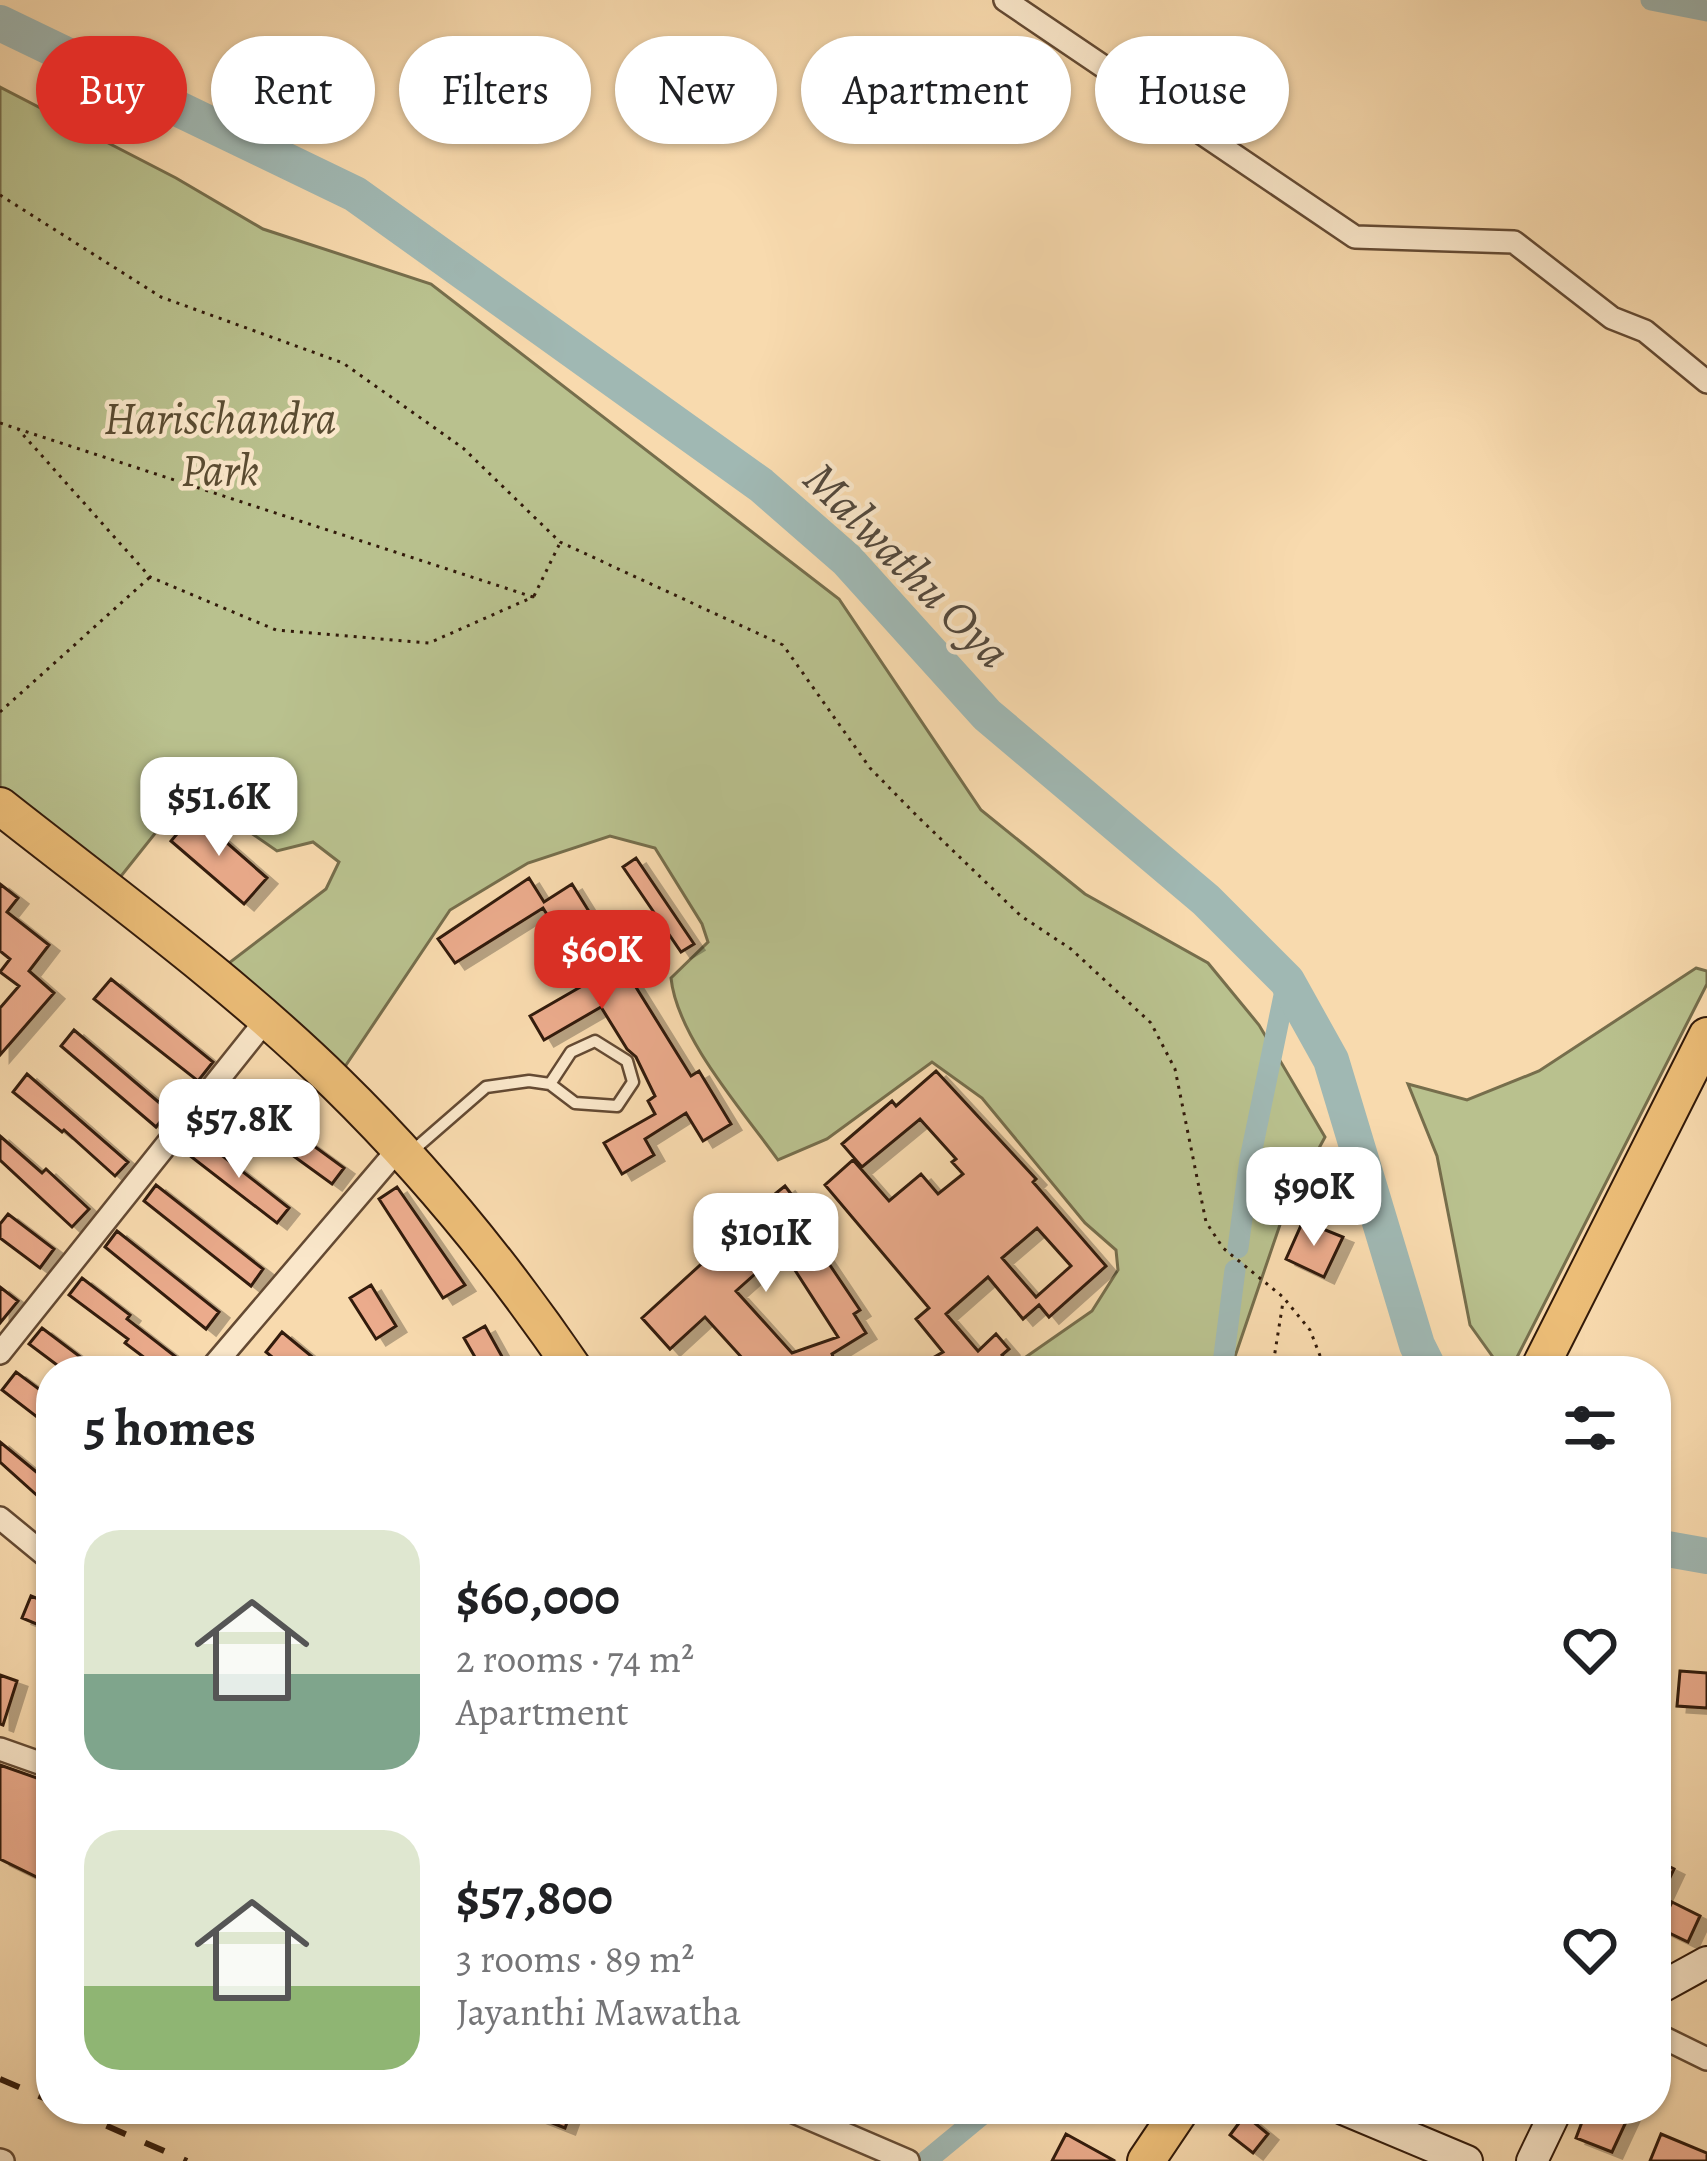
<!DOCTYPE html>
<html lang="en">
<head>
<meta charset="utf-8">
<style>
	:root { --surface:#fff; --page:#f2f2f2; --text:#202124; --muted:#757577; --accent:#d93025 }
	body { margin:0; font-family:Alegreya,serif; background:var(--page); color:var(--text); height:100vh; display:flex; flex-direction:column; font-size:45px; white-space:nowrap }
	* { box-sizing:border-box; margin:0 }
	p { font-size:39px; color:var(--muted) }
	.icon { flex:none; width:66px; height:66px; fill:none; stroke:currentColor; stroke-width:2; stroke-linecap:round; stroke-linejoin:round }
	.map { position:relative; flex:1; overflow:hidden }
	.sheet { position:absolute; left:36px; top:1356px; width:1635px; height:768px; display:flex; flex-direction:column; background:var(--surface); border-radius:48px; box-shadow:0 3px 9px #0004 }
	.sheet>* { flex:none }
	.guide { position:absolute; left:36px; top:36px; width:1635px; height:108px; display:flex; gap:24px }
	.price { position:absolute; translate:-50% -102px; padding:0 27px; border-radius:24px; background:#fff; color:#222; font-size:39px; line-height:78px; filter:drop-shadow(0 3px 6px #0008) }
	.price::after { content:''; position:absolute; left:50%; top:72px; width:36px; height:27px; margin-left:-18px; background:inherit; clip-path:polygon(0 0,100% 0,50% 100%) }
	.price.current { background:var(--accent); color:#fff }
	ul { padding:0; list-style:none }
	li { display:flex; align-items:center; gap:36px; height:300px; padding:0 48px }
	li span { display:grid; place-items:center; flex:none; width:336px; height:240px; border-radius:36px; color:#555 }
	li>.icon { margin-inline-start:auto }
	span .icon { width:144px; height:144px; fill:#fffc; stroke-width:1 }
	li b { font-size:51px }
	h2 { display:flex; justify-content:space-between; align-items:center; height:144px; padding:0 48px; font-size:51px }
	.pill { padding:0 42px; border-radius:54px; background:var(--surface); box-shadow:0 3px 9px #0004; font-size:42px; line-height:108px }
	.pill.current { background:var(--accent); color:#fff }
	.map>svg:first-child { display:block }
</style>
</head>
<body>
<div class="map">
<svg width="1707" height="2161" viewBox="0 0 1707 2161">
	<defs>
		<filter id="shadow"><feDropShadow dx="10" dy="6" stdDeviation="0" flood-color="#0004"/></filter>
	</defs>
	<rect width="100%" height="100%" fill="#f8daae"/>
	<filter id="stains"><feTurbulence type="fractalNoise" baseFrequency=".00167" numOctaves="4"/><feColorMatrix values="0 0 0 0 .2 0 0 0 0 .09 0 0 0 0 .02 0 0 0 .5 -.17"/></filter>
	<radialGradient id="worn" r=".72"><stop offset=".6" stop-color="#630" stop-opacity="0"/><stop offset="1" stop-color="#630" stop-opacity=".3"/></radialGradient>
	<path fill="#b9c18e" stroke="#766e4c" stroke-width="3" d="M 0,87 L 176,178 L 263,229 L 431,284 L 839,599 L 981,810 L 1085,894 L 1208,963 L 1259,1025 L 1325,1137 L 1284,1213 L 1230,1371 L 1024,1371 L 1020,1361 L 1092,1311 L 1118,1270 L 1116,1250 L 1085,1223 L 982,1098 L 932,1062 L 827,1139 L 778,1160 C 743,1111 677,1037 671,978 L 708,942 L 702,924 L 655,848 L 610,836 L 528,863 L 450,910 L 342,1071 L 225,966 L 326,889 L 339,862 L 313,842 L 277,851 L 198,796 L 180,802 L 114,885 L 0,796 Z
		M 1696,968 L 1707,971 L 1707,984 L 1510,1371 L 1503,1371 L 1470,1325 L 1437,1156 L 1408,1084 L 1467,1100 L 1539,1071 Z"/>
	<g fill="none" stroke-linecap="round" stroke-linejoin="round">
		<path stroke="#a0b8b3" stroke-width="21" d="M 1651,0 L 1707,11
			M 1238,1248 L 1250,1159 L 1287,981
			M 1222,1371 L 1235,1270
			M 926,2161 L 989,2109"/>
		<path stroke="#a0b8b3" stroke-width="36" d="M 0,23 L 355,194 L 761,485 L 847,560 L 987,715 L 1206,900 L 1287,981 L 1331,1060 L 1417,1345 L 1430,1371
			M 1656,1547 L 1707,1556"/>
	</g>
	<path fill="#ebab8c" stroke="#321a0a" stroke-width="3" fill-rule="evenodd" filter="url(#shadow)" d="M 194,814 L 267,878 L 244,904 L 171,841 Z
		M 636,858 L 694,944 L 681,952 L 623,867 Z
		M 529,878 L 544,902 L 572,884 L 691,1076 L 699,1071 L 731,1124 L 703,1141 L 686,1113 L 645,1139 L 654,1155 L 622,1174 L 604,1143 L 655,1114 L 648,1101 L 655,1096 L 636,1057 L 627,1049 L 601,1007 L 544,1040 L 530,1016 L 589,982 L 543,908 L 455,963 L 438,939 Z
		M 0,884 L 18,898 L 7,912 L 49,945 L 29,971 L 54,993 L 0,1055 L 0,1008 L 19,986 L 0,972 L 10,959 L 0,951 Z
		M 111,979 L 213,1062 L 198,1081 L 94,999 Z
		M 74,1030 L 169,1111 L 156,1127 L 61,1046 Z
		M 936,1071 L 1036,1179 L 1033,1182 L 1106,1266 L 1049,1317 L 1039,1305 L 1023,1319 L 988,1277 L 946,1314 L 978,1351 L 996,1334 L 1009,1349 L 1002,1355 L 1013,1371 L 910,1371 L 943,1352 L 916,1319 L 929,1308 L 825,1185 L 853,1160 L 889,1201 L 921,1174 L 938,1194 L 963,1174 L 952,1162 L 956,1159 L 920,1119 L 862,1167 L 842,1144 L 892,1101 L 896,1106 ZM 1037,1228 L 1071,1266 L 1036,1297 L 1002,1258 Z
		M 27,1074 L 128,1162 L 115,1176 L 64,1130 L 62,1132 L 13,1092 Z
		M 232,1086 L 344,1168 L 332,1184 L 219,1102 Z
		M 0,1136 L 42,1173 L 46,1169 L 89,1209 L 72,1227 L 0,1160 Z
		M 201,1139 L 289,1208 L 277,1223 L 189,1155 Z
		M 156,1185 L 263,1269 L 251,1286 L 144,1201 Z
		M 785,1186 L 808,1216 L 803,1225 L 860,1310 L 854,1314 L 866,1333 L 832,1354 L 838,1371 L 754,1371 L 705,1317 L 670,1349 L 642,1318 L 743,1226 L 740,1222 ZM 782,1250 L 838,1337 L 792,1353 L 736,1291 Z
		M 397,1187 L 465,1285 L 443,1298 L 379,1199 Z
		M 8,1214 L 54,1249 L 40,1268 L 0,1238 L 0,1224 Z
		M 1303,1221 L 1343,1237 L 1324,1277 L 1286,1259 Z
		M 117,1231 L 219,1312 L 206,1329 L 105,1247 Z
		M 82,1278 L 130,1315 L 127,1319 L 194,1371 L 162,1371 L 125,1343 L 128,1339 L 69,1295 Z
		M 371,1285 L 396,1326 L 376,1339 L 350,1298 Z
		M 0,1287 L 18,1301 L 0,1323 Z
		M 485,1326 L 510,1371 L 483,1371 L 464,1338 Z
		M 42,1328 L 99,1371 L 65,1371 L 29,1344 Z
		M 282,1332 L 316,1360 L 308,1371 L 289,1371 L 266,1352 Z
		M 16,1372 L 51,1398 L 37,1417 L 2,1390 Z
		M 0,1442 L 51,1484 L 51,1508 L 0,1462 Z
		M 31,1596 L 51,1604 L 51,1630 L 22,1618 Z
		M 1680,1671 L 1707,1673 L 1707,1708 L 1677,1706 Z
		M 0,1675 L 17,1681 L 3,1725 L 0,1724 Z
		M 0,1765 L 51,1783 L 51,1884 L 0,1859 Z
		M 1656,1860 L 1674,1869 L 1656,1907 Z
		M 1672,1902 L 1700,1916 L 1688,1942 L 1659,1928 Z
		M 517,2109 L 572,2109 L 565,2128 Z
		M 1612,2109 L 1632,2109 L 1612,2152 L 1576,2138 L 1585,2114 L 1605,2122 Z
		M 1245,2115 L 1268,2134 L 1253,2153 L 1230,2135 Z
		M 1066,2134 L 1115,2161 L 1052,2161 Z
		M 1661,2134 L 1707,2153 L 1707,2161 L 1650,2161 Z"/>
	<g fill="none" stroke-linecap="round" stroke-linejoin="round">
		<defs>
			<path id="service" d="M 409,1154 L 486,1087 L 529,1081 L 550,1084 L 575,1103 L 617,1106 L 633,1082 L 627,1061 L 595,1041 L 571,1052 L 550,1084"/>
			<path id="minor" d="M 1005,0 L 1355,237 L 1514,242 L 1612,318 L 1645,331 L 1707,382
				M 0,1353 L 266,1020
				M 209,1371 L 400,1147
				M 0,1518 L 51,1560
				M 0,1749 L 51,1767
				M 1656,2034 L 1707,2059
				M 787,2109 L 908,2161
				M 0,2160 L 3,2161"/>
			<path id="secondary" d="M 1656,1990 L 1707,1962
				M 1343,2109 L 1467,2161
				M 1532,2161 L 1557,2109"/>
			<path id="primary" d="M 0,806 C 114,896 233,982 337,1084 C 426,1171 505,1268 575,1371
				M 1538,1371 L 1707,1036
				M 1146,2161 L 1181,2109"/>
		</defs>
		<use href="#service" stroke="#644a33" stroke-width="15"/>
		<use href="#minor" stroke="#644a33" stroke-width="26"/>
		<use href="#secondary" stroke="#321a0a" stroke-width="34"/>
		<use href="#primary" stroke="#321a0a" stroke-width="40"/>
		<path stroke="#321a0a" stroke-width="3" stroke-dasharray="3 6" stroke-linecap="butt" d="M 0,195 L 161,297 L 343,363 L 463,448 L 560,542 L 783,645 L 870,768 L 919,818 L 1021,916 L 1071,949 L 1151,1023 L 1175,1069 L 1206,1222 L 1223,1248 L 1283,1297 L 1310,1330 L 1326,1371
			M 0,423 L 18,429 L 533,597 L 429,643 L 276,630 L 150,577 L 18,429
			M 534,596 L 559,545
			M 0,712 L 150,577
			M 1272,1371 L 1283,1302"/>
		<use href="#service" stroke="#fae7ca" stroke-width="10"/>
		<use href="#minor" stroke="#fae7ca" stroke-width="21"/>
		<use href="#secondary" stroke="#fae7ca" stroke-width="30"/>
		<use href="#primary" stroke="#ecbd77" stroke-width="36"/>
		<path stroke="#321a0a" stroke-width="6" stroke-dasharray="21 21" stroke-linecap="butt" d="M 0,2079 L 51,2101
			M 68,2109 L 187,2161"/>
	</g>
	<g text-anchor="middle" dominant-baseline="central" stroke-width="9" stroke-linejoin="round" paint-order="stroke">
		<g font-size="45" font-style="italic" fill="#5a4c32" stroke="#fae7ca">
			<text x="220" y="418">Harischandra<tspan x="220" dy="52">Park</tspan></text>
		</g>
		<g font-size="48" font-style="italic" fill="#53493d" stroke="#fae7ca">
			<text transform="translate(907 565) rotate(45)">Malwathu Oya</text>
		</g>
	</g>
	<rect width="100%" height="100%" filter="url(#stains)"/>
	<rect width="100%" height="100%" fill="url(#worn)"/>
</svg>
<b class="price" style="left:219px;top:859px">$51.6K</b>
<b class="price current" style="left:602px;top:1012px">$60K</b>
<b class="price" style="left:239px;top:1181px">$57.8K</b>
<b class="price" style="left:1314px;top:1249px">$90K</b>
<b class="price" style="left:766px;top:1295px">$101K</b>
<div class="guide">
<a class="pill current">Buy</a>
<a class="pill">Rent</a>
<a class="pill">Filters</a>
<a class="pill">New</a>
<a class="pill">Apartment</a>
<a class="pill">House</a>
</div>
<section class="sheet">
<h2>5 homes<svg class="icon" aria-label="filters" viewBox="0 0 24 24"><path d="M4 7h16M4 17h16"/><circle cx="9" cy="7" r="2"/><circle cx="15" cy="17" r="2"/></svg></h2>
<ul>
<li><span style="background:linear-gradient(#dfe7d0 60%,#7fa58c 0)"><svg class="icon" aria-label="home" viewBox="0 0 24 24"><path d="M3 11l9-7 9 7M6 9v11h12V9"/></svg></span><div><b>$60,000</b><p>2 rooms · 74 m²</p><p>Apartment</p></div><svg class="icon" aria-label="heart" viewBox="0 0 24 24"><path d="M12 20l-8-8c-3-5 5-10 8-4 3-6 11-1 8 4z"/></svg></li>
<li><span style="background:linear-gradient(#dfe7d0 65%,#8fb573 0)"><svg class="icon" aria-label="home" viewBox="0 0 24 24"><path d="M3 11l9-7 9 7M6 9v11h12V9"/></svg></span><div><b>$57,800</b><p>3 rooms · 89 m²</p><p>Jayanthi Mawatha</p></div><svg class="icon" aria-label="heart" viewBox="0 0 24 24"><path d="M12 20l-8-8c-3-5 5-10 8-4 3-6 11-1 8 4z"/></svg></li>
</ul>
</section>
</div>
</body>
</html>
